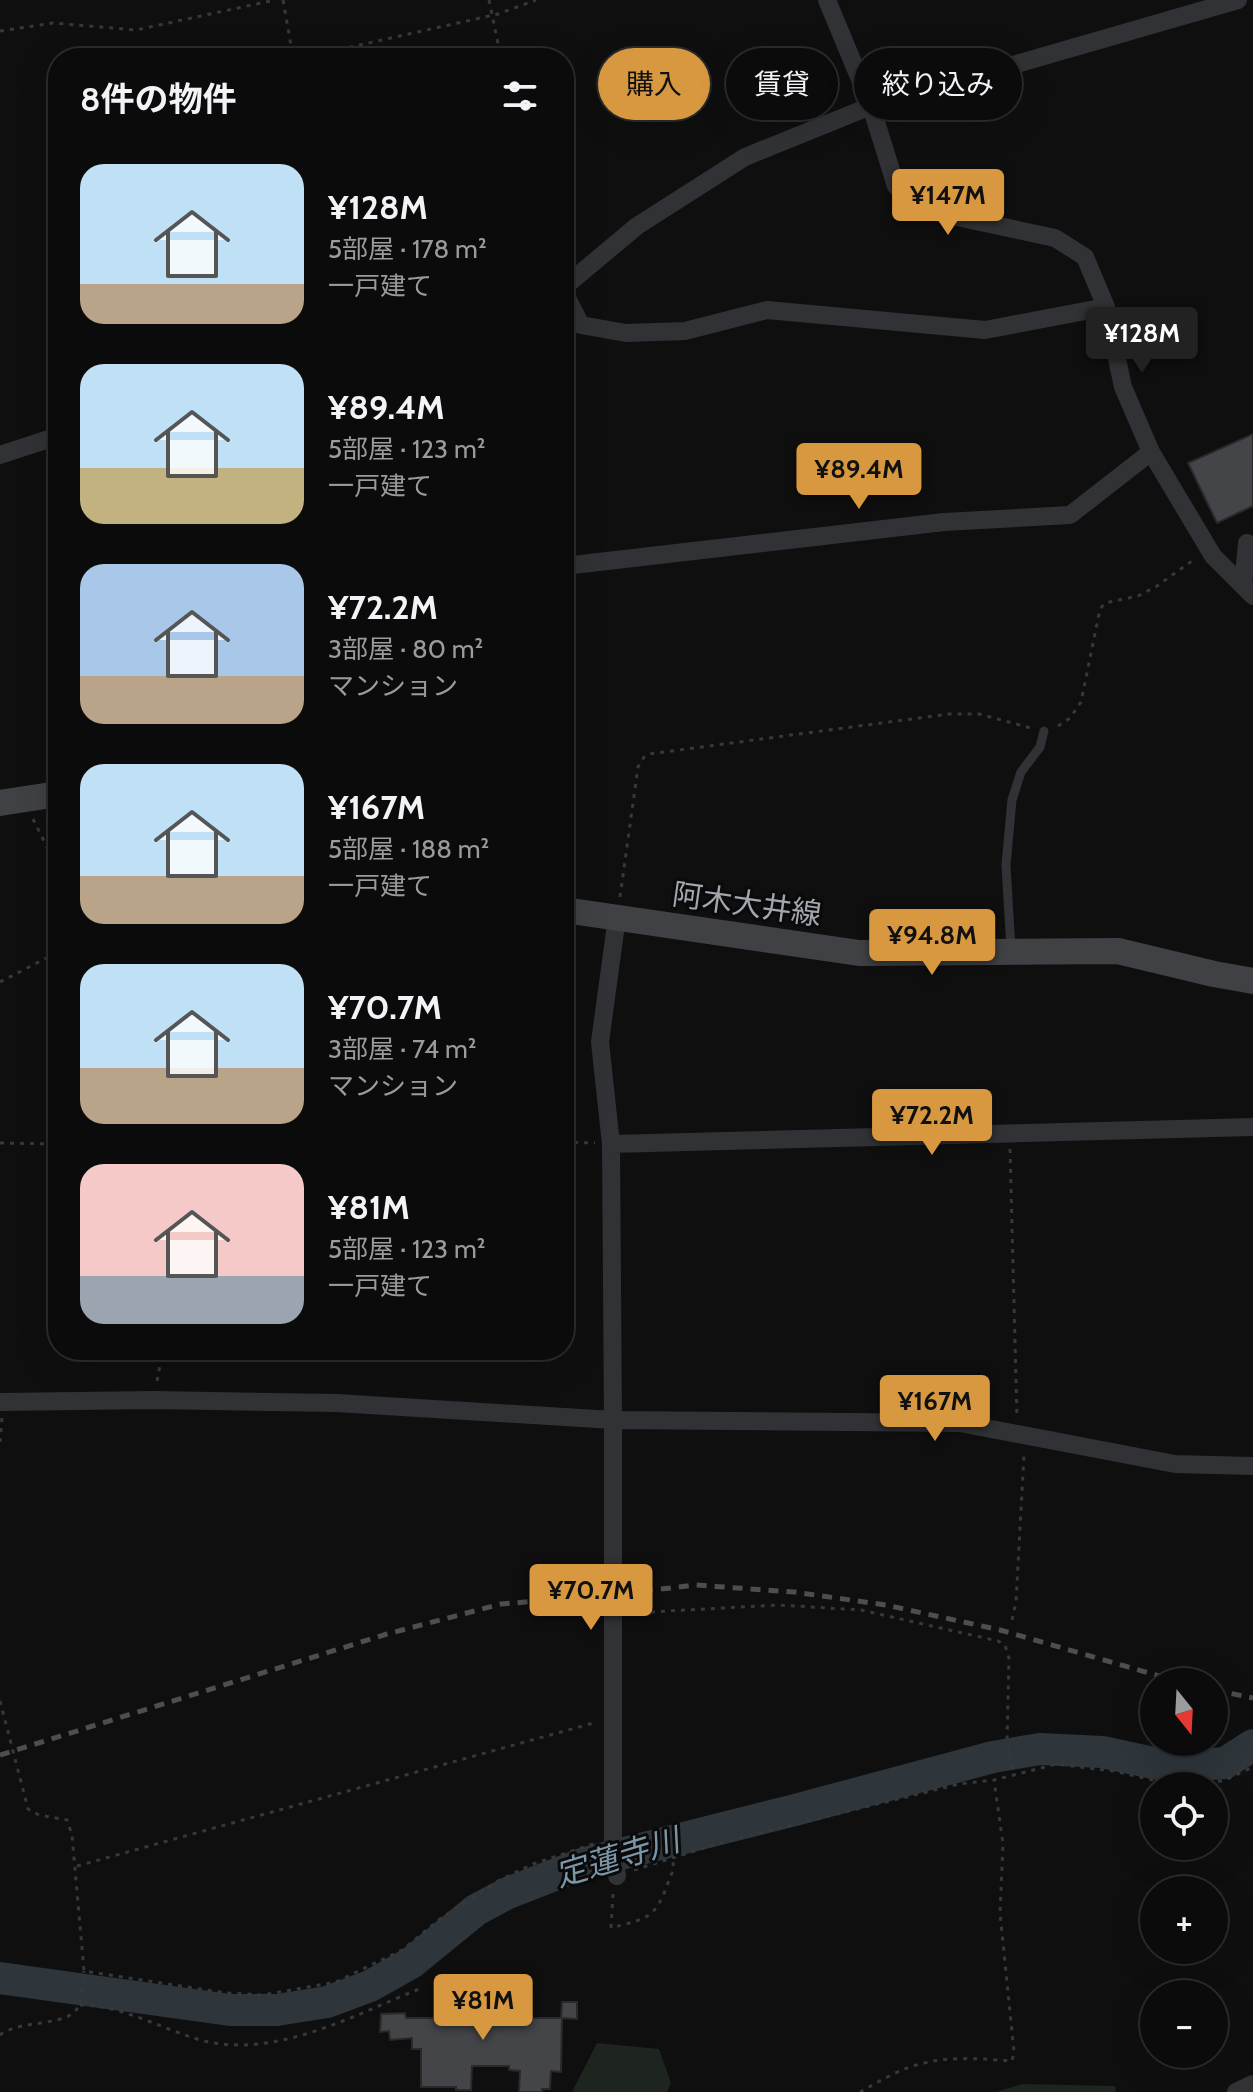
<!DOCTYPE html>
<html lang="ja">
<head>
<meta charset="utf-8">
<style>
	:root { --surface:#0b0b0c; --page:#19191a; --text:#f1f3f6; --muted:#9a9b9d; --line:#2b2b2d; --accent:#d8983f }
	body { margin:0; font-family:Cabin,"Noto Sans JP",sans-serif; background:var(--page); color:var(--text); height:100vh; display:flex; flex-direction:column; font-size:30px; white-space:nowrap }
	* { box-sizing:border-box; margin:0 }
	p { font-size:26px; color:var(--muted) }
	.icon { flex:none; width:44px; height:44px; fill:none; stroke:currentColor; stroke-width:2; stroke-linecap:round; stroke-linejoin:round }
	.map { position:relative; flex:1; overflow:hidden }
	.panel { position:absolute; left:48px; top:48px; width:526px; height:1312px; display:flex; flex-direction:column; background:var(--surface); border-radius:32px; box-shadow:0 8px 32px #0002,0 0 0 2px var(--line) }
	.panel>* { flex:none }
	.guide { position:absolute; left:598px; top:48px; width:534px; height:72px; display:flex; gap:16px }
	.needle { width:52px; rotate:162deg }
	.controls { position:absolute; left:1140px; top:1668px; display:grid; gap:16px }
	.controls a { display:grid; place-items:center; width:88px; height:88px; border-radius:50%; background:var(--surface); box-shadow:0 8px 32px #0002,0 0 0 2px var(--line); font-size:40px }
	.price { position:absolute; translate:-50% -68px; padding:0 18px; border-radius:8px; background:var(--accent); color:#111; font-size:26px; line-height:52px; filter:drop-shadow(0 2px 4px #0008) }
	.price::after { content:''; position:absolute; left:50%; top:48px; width:24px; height:18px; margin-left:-12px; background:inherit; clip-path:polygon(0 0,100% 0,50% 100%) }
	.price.on { background:#222; color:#fff }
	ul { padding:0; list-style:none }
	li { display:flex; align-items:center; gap:24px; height:200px; padding:0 32px }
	li span { display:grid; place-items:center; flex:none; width:224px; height:160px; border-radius:24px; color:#555 }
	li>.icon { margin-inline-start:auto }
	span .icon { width:96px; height:96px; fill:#fffc; stroke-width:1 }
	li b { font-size:34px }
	h2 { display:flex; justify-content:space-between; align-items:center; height:96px; padding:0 32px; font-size:34px }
	.tag { padding:0 28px; border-radius:36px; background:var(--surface); box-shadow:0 8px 32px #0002,0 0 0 2px var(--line); font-size:28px; line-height:72px }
	.tag.on { background:var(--accent); color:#111 }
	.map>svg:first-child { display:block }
</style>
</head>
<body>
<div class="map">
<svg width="1253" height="2092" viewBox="0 0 1253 2092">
	<rect width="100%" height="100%" fill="#0f0f10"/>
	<path fill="#1e241e" d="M 597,2043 L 659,2049 L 671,2083 L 667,2092 L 572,2092 Z
		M 1022,2084 L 1115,2086 L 1116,2092 L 996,2092 Z"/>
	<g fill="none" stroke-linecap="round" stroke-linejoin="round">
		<path stroke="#2e363b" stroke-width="32" d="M 0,1978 L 230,2010 L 277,2010 L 327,2002 L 370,1986 L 411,1963 L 476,1910 L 508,1893 L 585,1863 L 795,1810 L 993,1757 L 1040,1749 L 1102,1752 L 1172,1767 L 1225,1763 L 1253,1745"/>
	</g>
	<path fill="#434548" stroke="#29292c" stroke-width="2" d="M 1253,434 L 1253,506 L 1217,523 L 1188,463 Z
		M 472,1986 L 504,1986 L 504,2018 L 561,2018 L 562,2002 L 577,2002 L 577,2019 L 562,2018 L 561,2072 L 551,2071 L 550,2089 L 542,2089 L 542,2092 L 519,2092 L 520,2071 L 509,2070 L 509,2066 L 472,2066 L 471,2090 L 456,2090 L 456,2087 L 421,2087 L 421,2049 L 412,2049 L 412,2038 L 390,2040 L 389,2031 L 380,2032 L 381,2014 L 405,2013 L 406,2018 L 451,2018 L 452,2000 L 472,2001 Z"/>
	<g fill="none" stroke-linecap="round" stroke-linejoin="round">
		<path stroke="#37383b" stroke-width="3" stroke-dasharray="4 6" stroke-linecap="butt" d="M 283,0 L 292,51 L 315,55 L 498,14 L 536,0
			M 489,0 L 501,58
			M 0,31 L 53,23 L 136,30 L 275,0
			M 1058,726 L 1070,718 L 1081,702 L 1100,609 L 1105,603 L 1138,596 L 1157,586 L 1196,558
			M 33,819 L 49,851 L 58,931
			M 620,897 L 638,767 L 644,757 L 649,754 L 949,714 L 979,714 L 1031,728
			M 0,982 L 58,952
			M 564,1142 L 595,1143
			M 0,1143 L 58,1144
			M 1010,1149 L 1017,1418
			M 157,1381 L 163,1350
			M 0,1442 L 2,1418
			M 631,1613 L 778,1605 L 861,1610 L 998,1641 L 1005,1645 L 1009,1658 L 1007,1742 L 1014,1773
			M 1012,1620 L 1016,1602 L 1024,1455
			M 0,1701 L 28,1809 L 39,1815 L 67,1820 L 72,1835 L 84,1971 L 226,1993 L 263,1995 L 336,1982 L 402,1950 L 440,1919 L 498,1881 L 533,1864 L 596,1843
			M 77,1866 L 597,1722
			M 634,1870 L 723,1842 L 959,1784 L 994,1780 L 1057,1764 L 1113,1771 L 1171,1784 L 1197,1786 L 1225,1780 L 1253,1767
			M 613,1894 L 611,1928 C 648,1918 655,1919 668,1883 C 672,1873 675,1868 672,1858
			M 80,2005 C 120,2005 158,2027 197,2039 C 271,2061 350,2017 419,1989
			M 0,2035 C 21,2018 72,2029 80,2003 C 83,1993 83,1981 84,1971
			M 860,2092 C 880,2081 901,2068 924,2063 C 952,2056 984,2059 1012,2061 L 1014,2052 L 1000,1913 L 1003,1844 L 994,1780"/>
		<path stroke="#313235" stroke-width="9" d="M 1011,950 L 1006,865 L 1012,800 L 1021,772 L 1040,747 L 1044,731"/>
		<path stroke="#313235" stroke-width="18" d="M 827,0 L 871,106 L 896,186 L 916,208 L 1055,238 L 1085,257 L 1106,307 L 1123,387 L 1151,452 L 1213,556 L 1253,596
			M 564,287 L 637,226 L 745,157 L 871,106 L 1238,0
			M 564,292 L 581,325 L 626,333 L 685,331 L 767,310 L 985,330 L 1106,307
			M 0,455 L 58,436
			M 564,566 L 944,522 L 1070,515 L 1151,452
			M 1243,586 L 1247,543
			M 617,917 L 600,1042 L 611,1144 L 613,1420 L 613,1845 L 617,1876
			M 611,1144 L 1253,1127
			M 0,1402 L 154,1400 L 337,1403 L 613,1420 L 960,1423 L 1175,1464 L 1253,1466
			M 1236,2092 L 1253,2084"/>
		<path stroke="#3f4144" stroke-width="26" d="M 0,803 L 58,794
			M 564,910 L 859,953 L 1118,951 L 1214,974 L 1253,981"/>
		<path stroke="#4c4e51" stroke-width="5" stroke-dasharray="10 8" stroke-linecap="butt" d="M 1214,1690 L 1253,1698
			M 0,1755 L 387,1634 L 501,1604 L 612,1595 L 695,1585 L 794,1592 L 886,1605 L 1000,1630 L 1180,1682"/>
	</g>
	<g text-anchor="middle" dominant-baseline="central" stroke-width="6" stroke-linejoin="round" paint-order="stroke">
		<g font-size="30" fill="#a2a7af" stroke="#0a0a0b">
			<text transform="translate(747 904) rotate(8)">阿木大井線</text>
		</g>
		<g font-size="32" font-style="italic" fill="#7c96a7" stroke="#0a0a0b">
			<text transform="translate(617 1857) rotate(-17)">定蓮寺川</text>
		</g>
	</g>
</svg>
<div class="controls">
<a><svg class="needle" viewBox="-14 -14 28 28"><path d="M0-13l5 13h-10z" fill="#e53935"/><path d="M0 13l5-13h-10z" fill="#9a9b9d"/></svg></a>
<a><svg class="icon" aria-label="locate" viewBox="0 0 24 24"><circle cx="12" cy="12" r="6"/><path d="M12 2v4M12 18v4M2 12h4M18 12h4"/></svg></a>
<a>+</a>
<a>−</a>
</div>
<b class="price" style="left:948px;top:237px">¥147M</b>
<b class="price on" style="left:1142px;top:375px">¥128M</b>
<b class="price" style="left:859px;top:511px">¥89.4M</b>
<b class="price" style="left:932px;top:977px">¥94.8M</b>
<b class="price" style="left:932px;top:1157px">¥72.2M</b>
<b class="price" style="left:935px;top:1443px">¥167M</b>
<b class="price" style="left:591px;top:1632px">¥70.7M</b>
<b class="price" style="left:483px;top:2042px">¥81M</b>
<div class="guide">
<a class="tag on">購入</a>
<a class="tag">賃貸</a>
<a class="tag">絞り込み</a>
</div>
<section class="panel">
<h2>8件の物件<svg class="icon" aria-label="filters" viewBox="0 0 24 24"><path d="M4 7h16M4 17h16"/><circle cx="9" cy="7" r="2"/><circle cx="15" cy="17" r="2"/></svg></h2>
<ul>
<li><span style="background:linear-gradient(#bfe0f5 75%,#b9a48a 0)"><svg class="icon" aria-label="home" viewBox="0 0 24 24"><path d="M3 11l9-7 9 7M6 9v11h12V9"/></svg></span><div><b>¥128M</b><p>5部屋 · 178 m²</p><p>一戸建て</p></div></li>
<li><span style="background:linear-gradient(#bfe0f5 65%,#c2b280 0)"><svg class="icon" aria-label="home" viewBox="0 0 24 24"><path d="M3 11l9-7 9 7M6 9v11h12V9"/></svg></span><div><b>¥89.4M</b><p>5部屋 · 123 m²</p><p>一戸建て</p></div></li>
<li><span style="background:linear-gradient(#a9c7e8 70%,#b9a48a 0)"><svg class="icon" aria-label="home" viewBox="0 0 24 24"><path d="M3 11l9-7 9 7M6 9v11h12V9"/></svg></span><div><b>¥72.2M</b><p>3部屋 · 80 m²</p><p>マンション</p></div></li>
<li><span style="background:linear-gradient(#bfe0f5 70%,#b9a48a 0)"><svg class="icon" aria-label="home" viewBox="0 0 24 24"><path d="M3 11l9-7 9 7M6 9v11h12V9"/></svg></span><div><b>¥167M</b><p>5部屋 · 188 m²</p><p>一戸建て</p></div></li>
<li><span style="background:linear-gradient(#bfe0f5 65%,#b9a48a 0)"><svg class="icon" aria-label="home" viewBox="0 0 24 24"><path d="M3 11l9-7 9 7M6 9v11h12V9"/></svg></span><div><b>¥70.7M</b><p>3部屋 · 74 m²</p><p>マンション</p></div></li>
<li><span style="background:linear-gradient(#f6c9c9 70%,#9aa5b1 0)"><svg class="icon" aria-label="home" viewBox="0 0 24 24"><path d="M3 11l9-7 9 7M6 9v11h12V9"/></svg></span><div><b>¥81M</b><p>5部屋 · 123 m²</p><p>一戸建て</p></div></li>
</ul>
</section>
</div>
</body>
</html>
